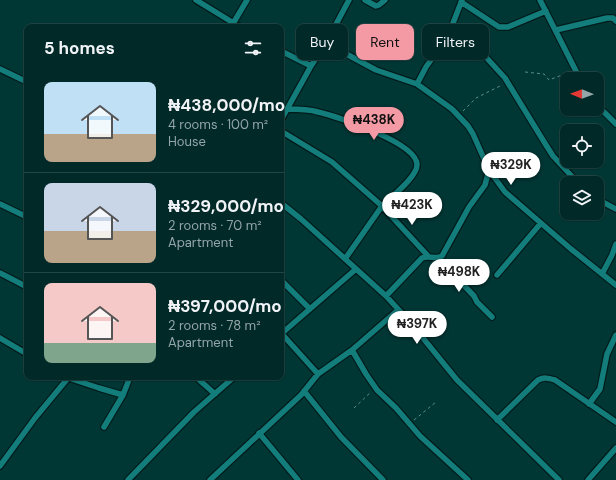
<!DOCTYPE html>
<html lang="en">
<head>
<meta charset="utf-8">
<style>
	:root { --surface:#002928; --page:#0a3130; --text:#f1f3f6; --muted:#95a6a8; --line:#224545; --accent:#f49aa4 }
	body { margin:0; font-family:"DM Sans",sans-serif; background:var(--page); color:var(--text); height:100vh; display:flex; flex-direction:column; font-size:15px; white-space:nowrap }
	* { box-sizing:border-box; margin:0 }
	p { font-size:13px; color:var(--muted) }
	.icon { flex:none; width:22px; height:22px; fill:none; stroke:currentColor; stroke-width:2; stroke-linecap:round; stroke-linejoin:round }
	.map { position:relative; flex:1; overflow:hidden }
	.side { position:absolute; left:24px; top:24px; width:260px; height:356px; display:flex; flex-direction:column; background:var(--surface); border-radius:8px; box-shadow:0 1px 3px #0004,0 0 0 1px var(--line) }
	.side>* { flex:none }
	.guide { position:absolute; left:296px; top:24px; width:260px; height:36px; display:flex; gap:8px }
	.needle { width:26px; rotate:271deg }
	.buttons { position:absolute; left:560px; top:72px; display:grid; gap:8px }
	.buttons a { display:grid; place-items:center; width:44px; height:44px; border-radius:8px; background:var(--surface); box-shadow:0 1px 3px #0004,0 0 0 1px var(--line); font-size:20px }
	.price { position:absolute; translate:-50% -34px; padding:0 9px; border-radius:14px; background:#fff; color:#222; font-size:13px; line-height:26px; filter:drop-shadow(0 1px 2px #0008) }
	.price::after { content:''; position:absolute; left:50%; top:24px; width:12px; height:9px; margin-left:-6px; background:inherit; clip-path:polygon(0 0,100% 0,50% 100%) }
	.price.current { background:var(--accent); color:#111 }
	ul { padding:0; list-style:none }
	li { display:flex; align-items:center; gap:12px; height:100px; padding:0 20px }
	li+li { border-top:1px solid var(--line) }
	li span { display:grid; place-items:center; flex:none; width:112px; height:80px; border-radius:8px; color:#555 }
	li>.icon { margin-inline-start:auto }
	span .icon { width:48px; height:48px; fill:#fffc; stroke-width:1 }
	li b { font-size:17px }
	h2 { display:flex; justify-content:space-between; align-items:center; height:48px; padding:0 20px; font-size:17px }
	.pill { padding:0 14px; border-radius:8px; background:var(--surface); box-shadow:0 1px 3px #0004,0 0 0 1px var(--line); font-size:14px; line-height:36px }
	.pill.current { background:var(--accent); color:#111 }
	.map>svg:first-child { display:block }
</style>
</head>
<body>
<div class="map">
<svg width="616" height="480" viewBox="0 0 616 480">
	<rect width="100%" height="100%" fill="#003735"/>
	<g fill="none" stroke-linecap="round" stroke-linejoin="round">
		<defs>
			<path id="minor" d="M 196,0 L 240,27
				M 365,0 L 376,6 L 379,5 L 385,0
				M 540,0 L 580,79
				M 461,2 L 499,27 L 508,27 L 546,11
				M 231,27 L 247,0
				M 450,30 L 484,55 L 505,78 L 546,145 L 553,156 L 578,183
				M 556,30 L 607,18 L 613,18 L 616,21
				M 326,43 L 376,70 L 417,84 L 426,67 L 448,36 L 462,0
				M 281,51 L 311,66
				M 0,69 L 27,82
				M 417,84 L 452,109 L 468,126 L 473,134 L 489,170 L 505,192 L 571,249 L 616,285
				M 597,105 L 616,124
				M 287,109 C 297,109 308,109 318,112 C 336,116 418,143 417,165 C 417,177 391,197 382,206 L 429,257
				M 281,120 L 311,66 L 326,43 L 349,0
				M 281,131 L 332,162 L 382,206 L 345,259
				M 597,199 L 616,209
				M 281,203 L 301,219 L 386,296 L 410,322 L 457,380 L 559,480
				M 0,204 L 27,217
				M 438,258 L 474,296 L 477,302 L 492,317
				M 0,273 L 27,287
				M 602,274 L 612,255 L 616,244
				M 497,275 L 541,223
				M 281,280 L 310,309
				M 386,296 L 422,258 C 429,255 436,260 442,256 L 469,207 L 485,185 L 489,170
				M 281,334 L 356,269
				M 282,334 L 318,374
				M 0,338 L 27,354
				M 352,350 L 366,374 L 377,390 L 396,408 L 420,436 L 468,480
				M 66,377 L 99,388 L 123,395
				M 196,377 L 215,394
				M 304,391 L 341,437 L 383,480
				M 589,404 L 600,389 L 607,354 L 616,335
				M 497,420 L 538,380 C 544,377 548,378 555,380 L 616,422
				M 104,427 L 123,395 L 130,377
				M 259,433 L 298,480
				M 0,466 L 35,418 L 68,378
				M 128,480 L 194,412 L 234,377
				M 210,480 L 301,395 L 318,374 L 352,350 L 398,310
				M 588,480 L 616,448"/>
		</defs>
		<use href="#minor" stroke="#001c1b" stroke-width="8"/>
		<path stroke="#598b89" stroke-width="1" stroke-dasharray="3 3" stroke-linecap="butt" d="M 525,72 L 544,74 L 549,80 L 570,72
			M 463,111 L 476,98 L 502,85
			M 354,408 L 371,392
			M 414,420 L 436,402"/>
		<use href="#minor" stroke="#137d7b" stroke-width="5.5"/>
	</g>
</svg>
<div class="buttons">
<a><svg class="needle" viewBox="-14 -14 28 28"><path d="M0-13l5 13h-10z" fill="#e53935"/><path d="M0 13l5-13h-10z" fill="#95a6a8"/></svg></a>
<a><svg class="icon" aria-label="locate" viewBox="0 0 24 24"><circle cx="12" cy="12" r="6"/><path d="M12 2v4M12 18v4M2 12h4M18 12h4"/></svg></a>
<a><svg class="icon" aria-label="layers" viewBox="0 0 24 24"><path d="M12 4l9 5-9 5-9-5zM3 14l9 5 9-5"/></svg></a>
</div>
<b class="price current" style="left:374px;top:141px">₦438K</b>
<b class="price" style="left:511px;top:186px">₦329K</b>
<b class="price" style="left:412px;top:226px">₦423K</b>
<b class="price" style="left:459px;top:293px">₦498K</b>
<b class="price" style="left:417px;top:345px">₦397K</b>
<div class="guide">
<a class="pill">Buy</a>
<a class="pill current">Rent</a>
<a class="pill">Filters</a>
</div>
<section class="side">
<h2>5 homes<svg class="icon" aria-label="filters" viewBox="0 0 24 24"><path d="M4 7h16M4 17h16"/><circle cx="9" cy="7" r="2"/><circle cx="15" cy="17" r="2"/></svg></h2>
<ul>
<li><span style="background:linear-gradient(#bfe0f5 65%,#b9a48a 0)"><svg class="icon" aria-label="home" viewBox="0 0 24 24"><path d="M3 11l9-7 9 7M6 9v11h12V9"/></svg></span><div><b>₦438,000/mo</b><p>4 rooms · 100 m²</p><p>House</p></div></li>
<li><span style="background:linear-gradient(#c9d6e8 60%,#b9a48a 0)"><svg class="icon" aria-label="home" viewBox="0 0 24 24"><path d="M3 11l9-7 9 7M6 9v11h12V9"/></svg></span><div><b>₦329,000/mo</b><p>2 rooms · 70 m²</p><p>Apartment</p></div></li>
<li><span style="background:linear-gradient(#f6c9c9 75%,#7fa58c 0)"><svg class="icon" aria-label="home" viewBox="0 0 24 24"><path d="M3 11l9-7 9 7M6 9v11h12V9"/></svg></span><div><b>₦397,000/mo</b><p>2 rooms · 78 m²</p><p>Apartment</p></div></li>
</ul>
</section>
</div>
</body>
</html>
